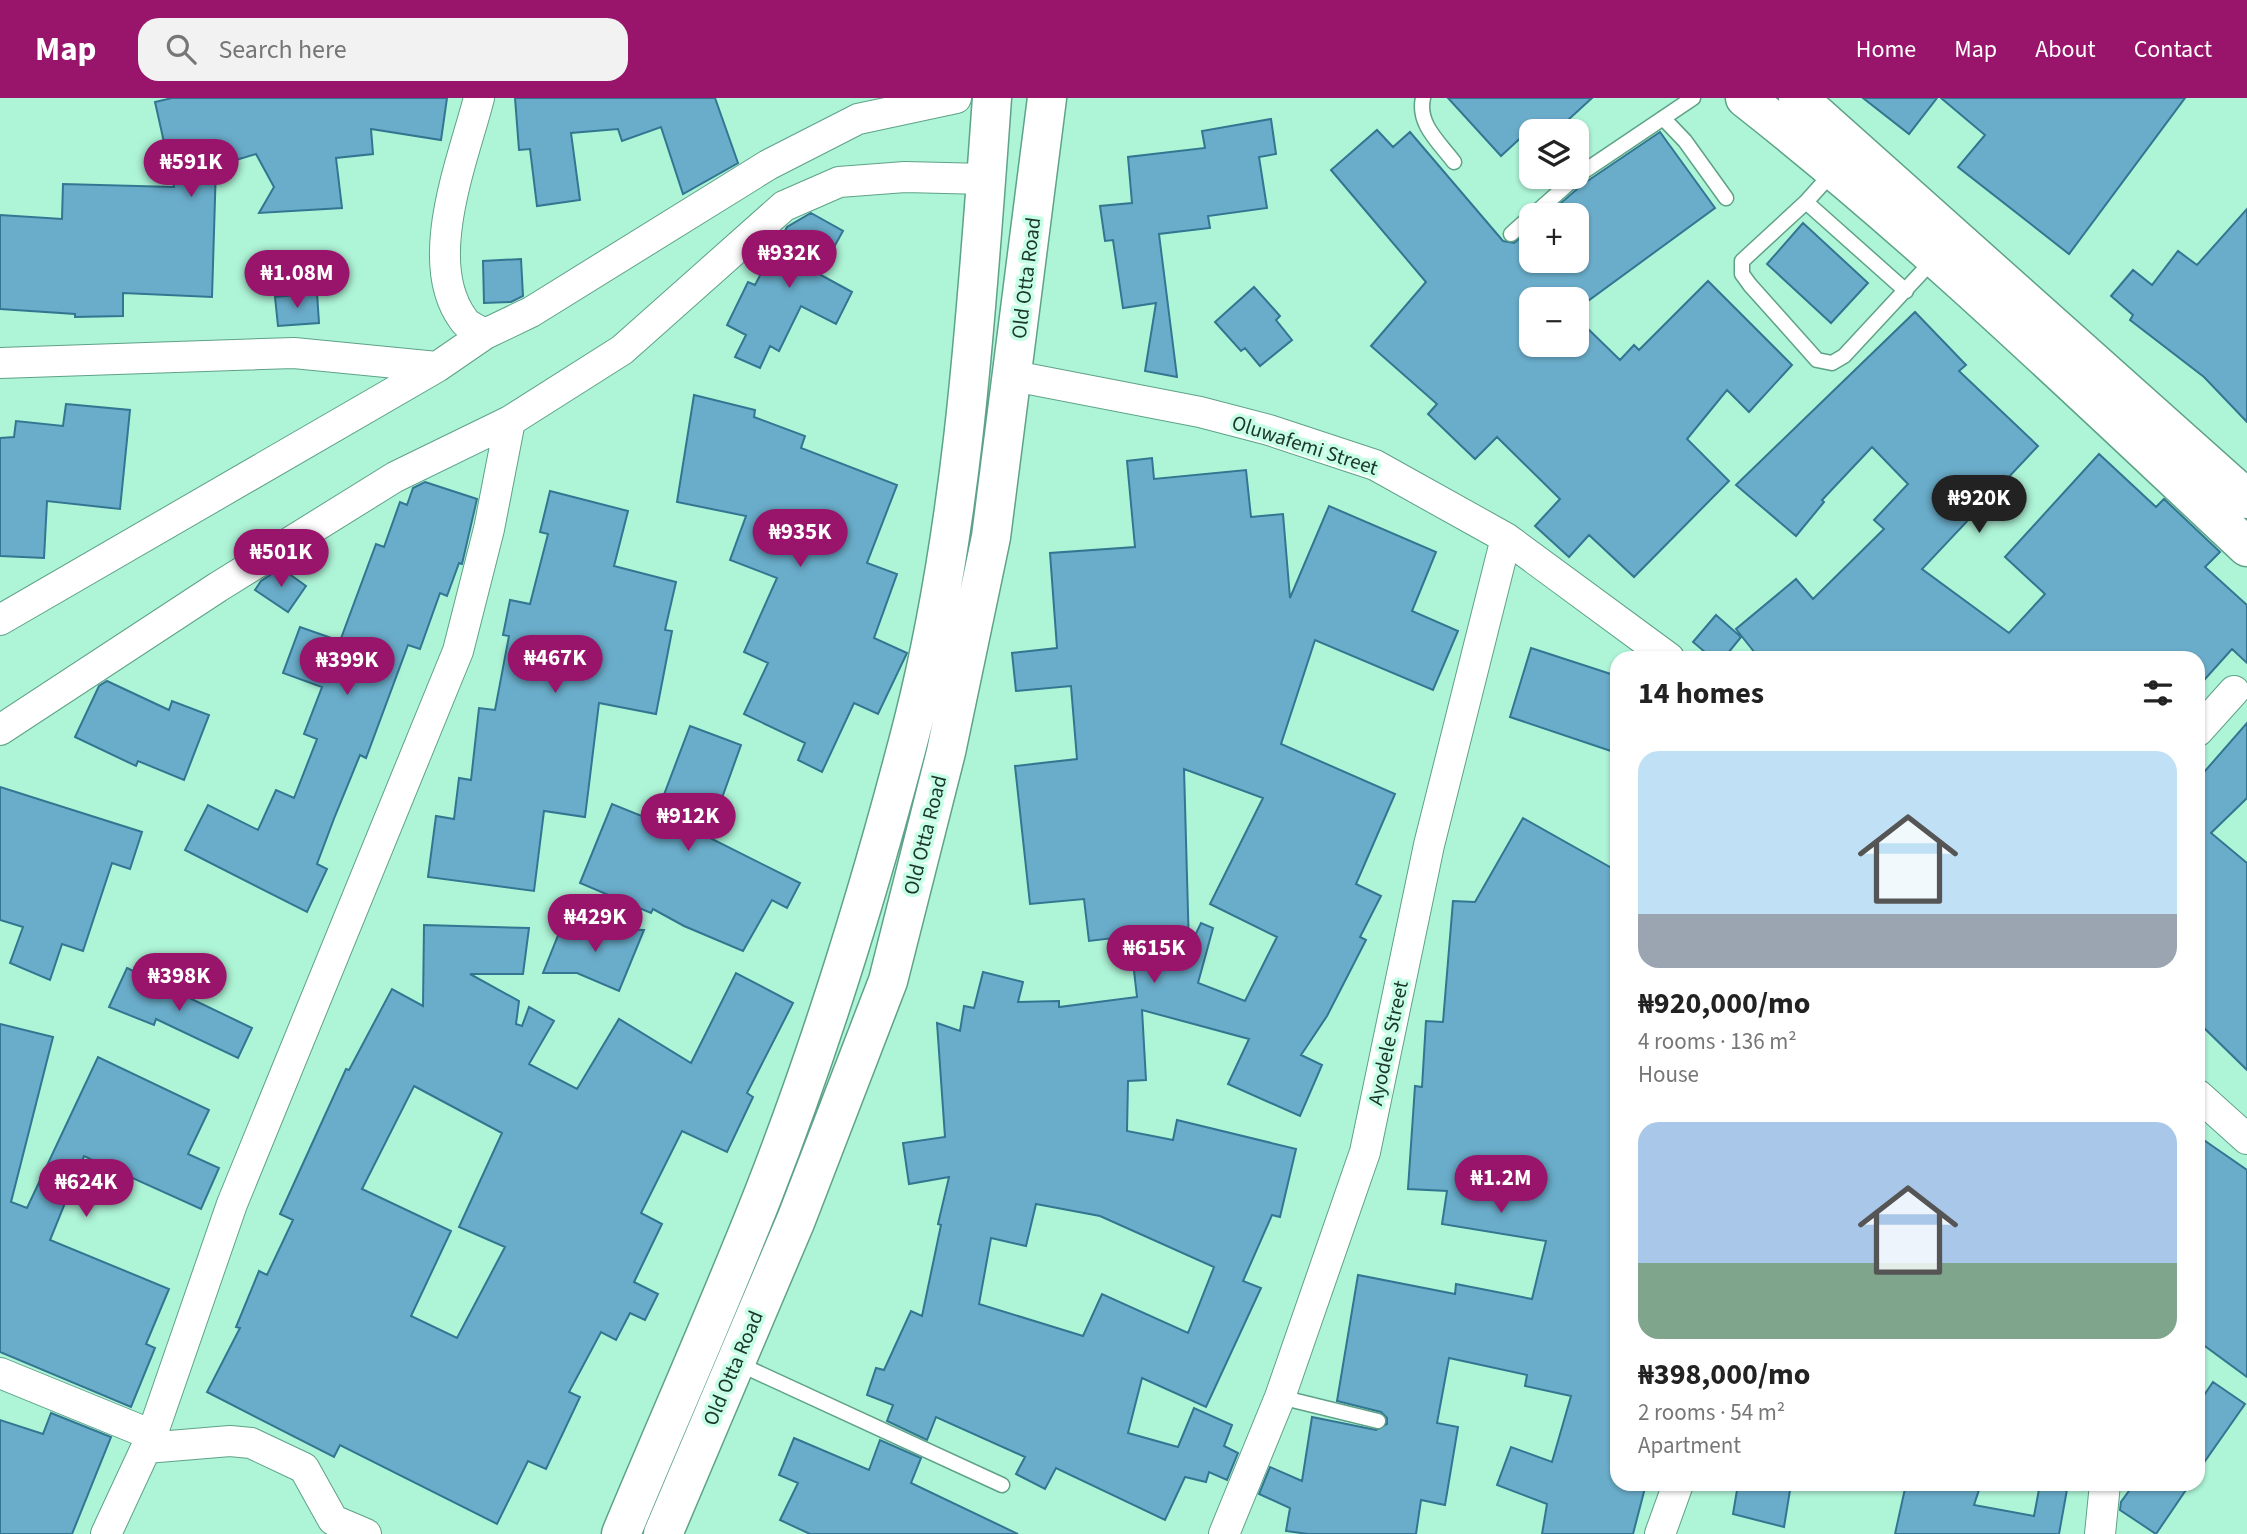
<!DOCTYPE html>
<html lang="en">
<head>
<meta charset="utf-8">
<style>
	:root { --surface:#fff; --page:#f2f2f2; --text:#222; --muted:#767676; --accent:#98156b }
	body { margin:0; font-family:"Source Sans 3",sans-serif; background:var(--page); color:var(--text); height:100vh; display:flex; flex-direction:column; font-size:26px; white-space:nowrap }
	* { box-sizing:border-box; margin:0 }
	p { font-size:23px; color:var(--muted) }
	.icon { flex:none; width:38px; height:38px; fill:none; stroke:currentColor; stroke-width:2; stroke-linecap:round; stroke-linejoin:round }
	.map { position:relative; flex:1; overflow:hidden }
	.drawer { position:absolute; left:1610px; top:553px; width:595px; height:840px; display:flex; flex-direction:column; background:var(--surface); border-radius:21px; box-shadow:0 2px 5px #0004 }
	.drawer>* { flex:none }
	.controls { position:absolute; left:1519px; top:21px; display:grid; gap:14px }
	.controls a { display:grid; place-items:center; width:70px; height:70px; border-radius:14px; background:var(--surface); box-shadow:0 2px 5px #0004; font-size:35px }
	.price { position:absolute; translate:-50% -60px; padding:0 16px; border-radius:24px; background:var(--accent); color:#fff; font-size:23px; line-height:46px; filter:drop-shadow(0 2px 4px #0008) }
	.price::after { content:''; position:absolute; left:50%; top:42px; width:21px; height:16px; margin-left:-10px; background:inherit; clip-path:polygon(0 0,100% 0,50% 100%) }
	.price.active { background:#222; color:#fff }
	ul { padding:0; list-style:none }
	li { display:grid; align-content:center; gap:14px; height:371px; padding:0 28px }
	li span { display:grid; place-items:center; height:217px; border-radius:21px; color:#555 }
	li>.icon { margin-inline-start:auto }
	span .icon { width:126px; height:126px; fill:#fffc; stroke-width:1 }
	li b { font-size:30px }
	h2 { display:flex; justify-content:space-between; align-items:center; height:84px; padding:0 28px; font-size:30px }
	header { display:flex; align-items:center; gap:42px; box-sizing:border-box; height:98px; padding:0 35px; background:var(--accent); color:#fff }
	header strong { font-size:33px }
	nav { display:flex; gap:38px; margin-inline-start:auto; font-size:24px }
	.search { width:490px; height:63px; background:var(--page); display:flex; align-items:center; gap:18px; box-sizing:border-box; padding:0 24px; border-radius:21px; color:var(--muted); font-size:26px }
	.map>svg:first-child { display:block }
</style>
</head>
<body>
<header>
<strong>Map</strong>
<div class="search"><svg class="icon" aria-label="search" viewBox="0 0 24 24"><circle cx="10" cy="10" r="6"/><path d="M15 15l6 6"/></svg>Search here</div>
<nav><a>Home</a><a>Map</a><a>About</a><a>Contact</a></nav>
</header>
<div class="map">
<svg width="2247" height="1436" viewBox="0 0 2247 1436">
	<rect width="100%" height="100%" fill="#aef4d7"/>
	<path fill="#6aadca" stroke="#327691" stroke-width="2" fill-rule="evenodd" d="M 172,0 L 447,0 L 441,42 L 371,31 L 373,56 L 336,60 L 342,110 L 259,115 L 274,89 L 256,56 L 216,68 L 212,199 L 123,195 L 123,218 L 75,219 L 75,216 L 0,211 L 0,117 L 62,121 L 63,86 L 174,89 L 155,4 Z
		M 515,0 L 715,0 L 738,65 L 683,96 L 661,29 L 622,43 L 618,31 L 571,35 L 580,102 L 537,108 L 530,51 L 519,52 Z
		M 1448,0 L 1592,0 L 1556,33 L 1528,33 L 1501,58 Z
		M 1863,0 L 1937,0 L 1909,36 Z
		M 1941,0 L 2185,0 L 2069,156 L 1958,69 L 1985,37 Z
		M 1271,21 L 1276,56 L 1259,59 L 1267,110 L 1208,118 L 1210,130 L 1159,136 L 1177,279 L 1145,273 L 1156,205 L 1123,210 L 1113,142 L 1105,143 L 1100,108 L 1132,105 L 1128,59 L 1205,50 L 1202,33 Z
		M 1377,32 L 1393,49 L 1410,34 L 1503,143 L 1514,145 L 1531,131 L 1531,163 L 1577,163 L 1577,117 L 1547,117 L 1583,86 L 1660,34 L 1715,110 L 1577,211 L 1577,201 L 1531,201 L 1531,247 L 1577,247 L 1577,220 L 1620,262 L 1634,247 L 1639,252 L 1708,183 L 1792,267 L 1749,314 L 1727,292 L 1687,341 L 1729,383 L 1634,479 L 1589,437 L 1569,459 L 1535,428 L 1560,401 L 1497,339 L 1475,361 L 1428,316 L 1437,306 L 1371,248 L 1426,184 L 1331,72 Z
		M 2247,111 L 2247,324 L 2204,279 L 2130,222 L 2133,217 L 2111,198 L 2133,172 L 2152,187 L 2178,153 L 2197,167 Z
		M 811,115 L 843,133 L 819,176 L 852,194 L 836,226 L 801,208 L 779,253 L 770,248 L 760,270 L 735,259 L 746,237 L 727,227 L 748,184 L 755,187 L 765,168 L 779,165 L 778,146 L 787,129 Z
		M 1803,125 L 1868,185 L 1831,225 L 1767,166 Z
		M 521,161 L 523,198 L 511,204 L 484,205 L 483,163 Z
		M 1254,189 L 1280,218 L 1276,222 L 1292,242 L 1260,268 L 1245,250 L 1241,253 L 1215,224 Z
		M 317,195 L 319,225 L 278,228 L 275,199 Z
		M 1915,214 L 1966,267 L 1959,273 L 2038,348 L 1922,471 L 2009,535 L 2045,496 L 2005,459 L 2099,356 L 2156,409 L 2164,401 L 2220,454 L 2205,469 L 2247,507 L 2247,565 L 2232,551 L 2198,589 L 2198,560 L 1759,560 L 1736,531 L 1796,481 L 1813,501 L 1884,431 L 1874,422 L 1908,386 L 1872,349 L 1822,402 L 1824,404 L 1796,438 L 1736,387 Z
		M 694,297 L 755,312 L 754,319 L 805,338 L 801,350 L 897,387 L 867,465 L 897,476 L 874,540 L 907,555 L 878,616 L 854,605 L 822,674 L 798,662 L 805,645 L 744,616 L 768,565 L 744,554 L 777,480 L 730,462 L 746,418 L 677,404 Z
		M 66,306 L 130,312 L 120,411 L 47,403 L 44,460 L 0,458 L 0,340 L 14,339 L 16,323 L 63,328 Z
		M 1152,360 L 1154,381 L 1246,372 L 1251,419 L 1283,416 L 1290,500 L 1329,408 L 1436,454 L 1412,513 L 1458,533 L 1433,592 L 1315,542 L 1281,646 L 1395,696 L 1356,786 L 1381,798 L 1360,839 L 1366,842 L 1327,918 L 1301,957 L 1322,967 L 1300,1018 L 1228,986 L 1249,941 L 1142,912 L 1146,982 L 1128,983 L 1127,1033 L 1173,1042 L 1177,1022 L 1296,1051 L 1280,1119 L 1272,1117 L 1243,1183 L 1261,1190 L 1206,1309 L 1142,1280 L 1128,1335 L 1178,1349 L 1194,1310 L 1232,1327 L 1224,1348 L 1238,1355 L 1227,1382 L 1209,1374 L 1206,1384 L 1185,1379 L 1165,1422 L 1056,1370 L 1045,1391 L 1016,1376 L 1025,1359 L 936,1319 L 927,1342 L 887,1323 L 893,1307 L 867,1297 L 876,1270 L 884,1272 L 911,1213 L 922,1218 L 941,1127 L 938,1126 L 949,1079 L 909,1086 L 903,1045 L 945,1039 L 937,925 L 960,933 L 964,908 L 974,910 L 983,874 L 1023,884 L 1018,904 L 1059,903 L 1059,909 L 1137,899 L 1130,838 L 1089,843 L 1084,801 L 1030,806 L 1015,668 L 1077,661 L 1071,588 L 1016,593 L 1012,555 L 1057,550 L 1050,455 L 1135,449 L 1127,363 ZM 1184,671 L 1263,700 L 1210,806 L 1277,839 L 1245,903 L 1198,885 L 1213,830 L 1201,825 L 1189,850 ZM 1036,1106 L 1100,1118 L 1214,1169 L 1188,1235 L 1102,1196 L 1083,1238 L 979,1206 L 991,1140 L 1026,1148 Z
		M 425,384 L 477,401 L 462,466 L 459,465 L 447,498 L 440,495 L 420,551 L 408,547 L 366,660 L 360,657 L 335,718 L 317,766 L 327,771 L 307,814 L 185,752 L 208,707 L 258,732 L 276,692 L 294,700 L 317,641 L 304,636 L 322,589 L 283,575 L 300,529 L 340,543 L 376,446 L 384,449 L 400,404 L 407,407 L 413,390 Z
		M 550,393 L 628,413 L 614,468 L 676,484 L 665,532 L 672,533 L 656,616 L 599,605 L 585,719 L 544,713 L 534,793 L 428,779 L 436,718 L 454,721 L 459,680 L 471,682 L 479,610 L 495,612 L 509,538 L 503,537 L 510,502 L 530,506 L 548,436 L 540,434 Z
		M 281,470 L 306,488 L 288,514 L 255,492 L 261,483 Z
		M 1716,517 L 1741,539 L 1724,560 L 1712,560 L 1693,544 Z
		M 1531,550 L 1617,578 L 1617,655 L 1510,619 Z
		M 107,583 L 169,612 L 172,603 L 209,617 L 184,682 L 138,663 L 136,668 L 75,639 L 99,588 Z
		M 2247,625 L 2247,700 L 2211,735 L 2247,765 L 2247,972 L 2198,924 L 2198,681 Z
		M 690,628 L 741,647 L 708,739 L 800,785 L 787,810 L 772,802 L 743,853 L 684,828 L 653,811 L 651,815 L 580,785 L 612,706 L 654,723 Z
		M 0,689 L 142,734 L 130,771 L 112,765 L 83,853 L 62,846 L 50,882 L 10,865 L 23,829 L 0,822 Z
		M 1523,720 L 1617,773 L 1617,1386 L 1646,1386 L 1633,1436 L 1542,1436 L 1547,1406 L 1497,1387 L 1511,1349 L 1552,1364 L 1571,1298 L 1525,1288 L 1527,1277 L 1449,1260 L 1437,1325 L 1458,1329 L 1445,1407 L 1421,1402 L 1416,1436 L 1308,1436 L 1286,1433 L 1290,1410 L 1259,1396 L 1270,1369 L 1302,1383 L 1312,1319 L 1376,1332 L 1387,1326 L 1387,1320 L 1381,1314 L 1337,1303 L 1358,1177 L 1455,1196 L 1456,1186 L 1532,1201 L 1546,1143 L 1442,1126 L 1447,1093 L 1408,1091 L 1415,988 L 1422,989 L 1426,923 L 1443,924 L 1453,803 L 1475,804 Z
		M 424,827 L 529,830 L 523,876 L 470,876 L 519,903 L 516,926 L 522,928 L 529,909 L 554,923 L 529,966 L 577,991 L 619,921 L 691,965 L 736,875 L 793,905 L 747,995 L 753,999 L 727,1054 L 682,1033 L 641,1115 L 662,1126 L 634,1184 L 658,1196 L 645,1222 L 630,1215 L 616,1242 L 601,1234 L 569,1294 L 580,1299 L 546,1371 L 528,1363 L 497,1426 L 340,1347 L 334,1359 L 207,1294 L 240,1230 L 236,1229 L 259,1173 L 267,1177 L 293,1122 L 280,1116 L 346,971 L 349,972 L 392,891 L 423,908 ZM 414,988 L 502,1035 L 459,1129 L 505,1149 L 457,1240 L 411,1218 L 451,1133 L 362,1091 Z
		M 561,830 L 644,832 L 619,893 L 577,875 L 543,875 Z
		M 127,870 L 252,930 L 238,960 L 156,921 L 154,927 L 109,909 Z
		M 0,926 L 53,939 L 11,1104 L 27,1110 L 98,959 L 209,1012 L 188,1056 L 219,1070 L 201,1111 L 84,1058 L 50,1142 L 169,1191 L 146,1246 L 155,1250 L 131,1309 L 0,1254 Z
		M 2198,1038 L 2247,1072 L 2247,1279 L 2198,1243 Z
		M 2213,1284 L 2245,1306 L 2198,1373 L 2198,1306 Z
		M 51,1315 L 111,1339 L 72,1436 L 0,1436 L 0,1322 L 43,1336 Z
		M 794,1340 L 869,1372 L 880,1342 L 921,1360 L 911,1385 L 1018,1436 L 810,1436 L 780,1422 L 798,1385 L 779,1377 Z
		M 1738,1386 L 1791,1386 L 1784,1429 L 1733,1416 Z
		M 1906,1386 L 1981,1386 L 1974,1407 L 2034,1418 L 2040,1386 L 2068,1386 L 2059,1436 L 1895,1436 Z
		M 2134,1386 L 2190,1386 L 2156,1436 L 2120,1412 L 2121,1404 Z"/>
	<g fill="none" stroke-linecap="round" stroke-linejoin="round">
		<defs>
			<path id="lane" d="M 1423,0 C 1417,26 1439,44 1454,64
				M 1663,20 L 1685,43 L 1726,100
				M 1833,74 L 1806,104 L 1742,163 L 1742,176 L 1750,187 L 1817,262 L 1832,265 L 1844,258 L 1935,160
				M 1577,78 L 1693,0
				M 1806,104 L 1906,193
				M 1533,117 L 1576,79
				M 1511,136 L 1531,118
				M 737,1265 L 1002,1387
				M 1280,1299 L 1378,1323"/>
			<path id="street" d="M 485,236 L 531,214 L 768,67 L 858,21 L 956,0
				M 0,265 L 294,255 L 437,269 L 485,236 C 478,232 467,228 463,221 C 421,164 463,62 479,0
				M 1014,278 L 1200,314 L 1269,332 L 1375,367 L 1506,440 L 1669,560
				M 0,522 L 437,269
				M 0,632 L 218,489 L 395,379 L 510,323 L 622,252 L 784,108 L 839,84 L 905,79 L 985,81
				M 2198,633 L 2234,593
				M 2198,997 L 2247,1041
				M 0,1275 L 152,1337
				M 146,1350 L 230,1343 L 251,1345 L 304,1370 L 333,1422 L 366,1436
				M 106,1436 L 152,1337 L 232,1106 L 458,553 L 489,431 L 510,323
				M 1224,1436 L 1280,1299 L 1365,1054 L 1429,747 L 1506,440
				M 1660,1436 L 1678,1386
				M 2100,1436 L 2105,1386"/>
			<path id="secondary" d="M 621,1436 C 668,1323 718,1211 763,1097 C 823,944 872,784 913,625 C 964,425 977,205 992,0
				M 663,1436 L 796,1122 L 888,883 L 946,654 L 991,439 L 1047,0"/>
			<path id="primary" d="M 1745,0 C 1922,139 2083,296 2247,449
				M 1798,0 L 2247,401"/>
		</defs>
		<use href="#lane" stroke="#5ea288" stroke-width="17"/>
		<use href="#street" stroke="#5ea288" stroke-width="32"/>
		<use href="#secondary" stroke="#5ea288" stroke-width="41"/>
		<use href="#primary" stroke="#5ea288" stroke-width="41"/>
		<use href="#lane" stroke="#fff" stroke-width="14"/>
		<use href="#street" stroke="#fff" stroke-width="30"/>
		<use href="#secondary" stroke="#fff" stroke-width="38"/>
		<use href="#primary" stroke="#fff" stroke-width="38"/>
	</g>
	<g text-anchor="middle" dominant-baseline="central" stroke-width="7" stroke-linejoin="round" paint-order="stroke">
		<g font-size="21" fill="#1b372c" stroke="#c7fee6">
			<text transform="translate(1026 180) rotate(-83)">Old Otta Road</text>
			<text transform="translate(1305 347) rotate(18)">Oluwafemi Street</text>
			<text transform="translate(925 737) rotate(-76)">Old Otta Road</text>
			<text transform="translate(1388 945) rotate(-78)">Ayodele Street</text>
			<text transform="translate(733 1270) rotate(-67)">Old Otta Road</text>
		</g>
	</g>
</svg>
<div class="controls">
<a><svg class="icon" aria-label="layers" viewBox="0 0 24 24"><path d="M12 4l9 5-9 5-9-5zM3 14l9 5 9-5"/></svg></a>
<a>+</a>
<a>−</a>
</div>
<b class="price" style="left:191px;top:101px">₦591K</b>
<b class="price" style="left:789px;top:192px">₦932K</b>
<b class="price" style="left:297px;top:212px">₦1.08M</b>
<b class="price active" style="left:1979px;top:437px">₦920K</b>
<b class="price" style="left:800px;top:471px">₦935K</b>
<b class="price" style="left:281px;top:491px">₦501K</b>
<b class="price" style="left:555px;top:597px">₦467K</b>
<b class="price" style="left:347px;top:599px">₦399K</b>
<b class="price" style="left:688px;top:755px">₦912K</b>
<b class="price" style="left:595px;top:856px">₦429K</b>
<b class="price" style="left:1154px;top:887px">₦615K</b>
<b class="price" style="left:179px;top:915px">₦398K</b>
<b class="price" style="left:1501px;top:1117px">₦1.2M</b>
<b class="price" style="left:86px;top:1121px">₦624K</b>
<section class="drawer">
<h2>14 homes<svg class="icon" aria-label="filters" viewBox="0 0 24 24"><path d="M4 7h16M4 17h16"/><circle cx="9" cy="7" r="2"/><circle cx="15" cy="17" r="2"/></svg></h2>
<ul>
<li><span style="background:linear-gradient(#bfe0f5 75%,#9aa5b1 0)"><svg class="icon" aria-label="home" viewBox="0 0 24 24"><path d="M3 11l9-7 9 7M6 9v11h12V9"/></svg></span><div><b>₦920,000/mo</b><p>4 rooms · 136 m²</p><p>House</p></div></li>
<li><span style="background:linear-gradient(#a9c7e8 65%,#7fa58c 0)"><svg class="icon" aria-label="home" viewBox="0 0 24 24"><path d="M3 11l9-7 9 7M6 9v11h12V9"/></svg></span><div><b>₦398,000/mo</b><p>2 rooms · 54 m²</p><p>Apartment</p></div></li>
</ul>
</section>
</div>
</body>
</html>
